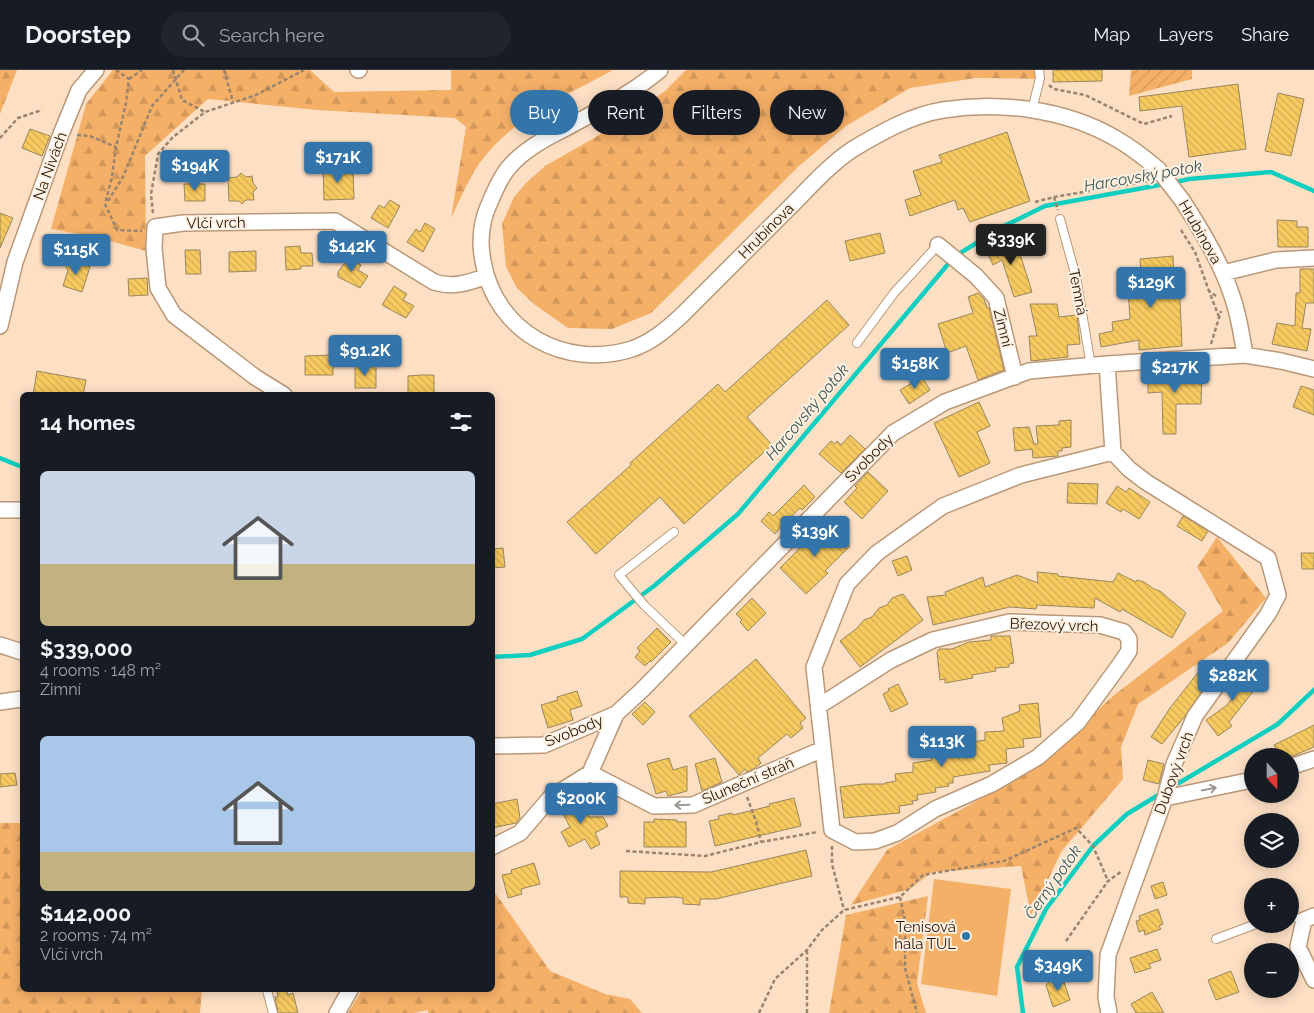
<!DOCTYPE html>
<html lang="en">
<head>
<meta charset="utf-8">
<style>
	:root { --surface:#171b24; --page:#20242c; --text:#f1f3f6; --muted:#9ea1a6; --line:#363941; --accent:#3375ab }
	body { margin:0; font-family:Raleway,sans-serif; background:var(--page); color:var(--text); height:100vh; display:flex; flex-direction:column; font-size:19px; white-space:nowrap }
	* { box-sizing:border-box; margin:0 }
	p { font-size:16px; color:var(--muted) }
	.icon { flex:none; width:28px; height:28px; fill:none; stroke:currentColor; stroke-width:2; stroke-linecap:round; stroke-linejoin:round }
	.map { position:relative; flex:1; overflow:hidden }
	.drawer { position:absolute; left:20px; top:322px; width:475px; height:600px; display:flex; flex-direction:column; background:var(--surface); border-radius:8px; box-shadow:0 2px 12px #0003 }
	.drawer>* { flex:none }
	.banner { position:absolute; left:510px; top:20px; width:475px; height:45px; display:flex; gap:10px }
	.needle { width:32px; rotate:159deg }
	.tools { position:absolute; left:1244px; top:678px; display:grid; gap:10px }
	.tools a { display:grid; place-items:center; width:55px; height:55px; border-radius:50%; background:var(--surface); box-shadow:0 2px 12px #0003; font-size:25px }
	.price { position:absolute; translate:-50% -42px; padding:0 11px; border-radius:5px; background:var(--accent); color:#fff; font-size:16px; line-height:32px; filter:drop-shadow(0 1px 2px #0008) }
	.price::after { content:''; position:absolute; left:50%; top:30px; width:15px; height:11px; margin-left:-8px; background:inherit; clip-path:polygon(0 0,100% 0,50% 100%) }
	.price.current { background:#222; color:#fff }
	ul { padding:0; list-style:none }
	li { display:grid; align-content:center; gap:10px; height:265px; padding:0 20px }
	li span { display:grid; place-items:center; height:155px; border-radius:8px; color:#555 }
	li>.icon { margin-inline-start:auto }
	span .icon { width:90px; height:90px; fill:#fffc; stroke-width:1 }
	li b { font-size:21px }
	h2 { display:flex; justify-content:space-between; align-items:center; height:60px; padding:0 20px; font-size:21px }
	.tag { padding:0 18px; border-radius:22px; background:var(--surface); box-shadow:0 2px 12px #0003; font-size:18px; line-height:45px }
	.tag.current { background:var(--accent); color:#fff }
	header { display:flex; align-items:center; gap:30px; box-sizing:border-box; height:70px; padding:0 25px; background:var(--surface); border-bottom:1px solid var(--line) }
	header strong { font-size:24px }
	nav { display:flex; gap:28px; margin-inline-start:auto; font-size:18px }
	.search { width:350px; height:45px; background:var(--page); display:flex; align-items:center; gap:12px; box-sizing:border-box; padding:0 18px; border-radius:28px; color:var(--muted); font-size:19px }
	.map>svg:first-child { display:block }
</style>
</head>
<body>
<header>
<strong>Doorstep</strong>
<div class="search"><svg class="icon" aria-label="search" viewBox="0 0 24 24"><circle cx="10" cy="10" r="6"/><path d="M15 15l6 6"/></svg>Search here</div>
<nav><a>Map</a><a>Layers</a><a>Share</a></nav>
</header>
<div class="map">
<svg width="1314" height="943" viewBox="0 0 1314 943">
	<defs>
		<pattern id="forest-firs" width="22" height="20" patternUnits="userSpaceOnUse" patternTransform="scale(1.25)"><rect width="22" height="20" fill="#f5b068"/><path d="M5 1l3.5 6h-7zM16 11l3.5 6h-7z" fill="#d29759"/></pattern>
		<pattern id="garden-furrows" width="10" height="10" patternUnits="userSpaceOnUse" patternTransform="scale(1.25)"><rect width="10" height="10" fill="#f5b068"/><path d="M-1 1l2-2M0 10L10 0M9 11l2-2" fill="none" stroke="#d29759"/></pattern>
		<pattern id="building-back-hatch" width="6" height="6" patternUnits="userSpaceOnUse" patternTransform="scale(1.25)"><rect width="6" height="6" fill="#f7ca60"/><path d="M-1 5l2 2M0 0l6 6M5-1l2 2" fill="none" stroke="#d4ad52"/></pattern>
	</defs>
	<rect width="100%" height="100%" fill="#fde0c4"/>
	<path fill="url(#forest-firs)" d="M 0,0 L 17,0 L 0,44 Z
		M 113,0 L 310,0 L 334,22 L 451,20 L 451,0 L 613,0 C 566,26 511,48 479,94 C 468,110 460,130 451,148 L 466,57 L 455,48 L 317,40 L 208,29 L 145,86 L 146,181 L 96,167 L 51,159 L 86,34 Z
		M 686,0 L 1044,0 L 1044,9 L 976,8 L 910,18 L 846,56 L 798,97 L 651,243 L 612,259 L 568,258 L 534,234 L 517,218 L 506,197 L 502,154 L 514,127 L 526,113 L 545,96 L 622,52 L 665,21 Z
		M 1217,467 L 1266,528 L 1228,573 L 1138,634 L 1121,677 L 1123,709 L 1061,782 L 1031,846 L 1021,796 L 932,802 L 910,819 L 851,835 L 887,780 L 995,721 L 1046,688 L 1113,626 L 1223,541 L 1197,497 Z
		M 0,753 L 22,753 L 22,920 L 202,920 L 200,943 L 0,943 Z
		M 493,820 L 550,901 L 605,924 L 630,929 L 642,943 L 428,943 L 428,940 L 414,943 L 348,943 L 362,920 L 492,920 Z
		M 928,826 L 917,913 L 926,943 L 829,943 L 846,845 Z"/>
	<path fill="url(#garden-furrows)" d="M 1131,0 L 1192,0 L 1192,9 L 1129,26 Z"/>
	<path fill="#f5b068" d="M 934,809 L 1011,819 L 997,926 L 921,914 Z"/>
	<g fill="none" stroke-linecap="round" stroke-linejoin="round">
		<path stroke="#10cec0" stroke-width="4.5" d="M 1172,113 L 1189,109 L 1271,102 L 1314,121
			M 0,388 L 22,397
			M 492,587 L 530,585 L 582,569 L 654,516 L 738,444 L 954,187 L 1002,157 L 1045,136 L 1165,114
			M 1179,713 L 1278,654 L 1314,620
			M 1023,943 L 1017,897 L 1046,839 L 1093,776 L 1127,744 L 1160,724"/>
	</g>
	<path fill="url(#building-back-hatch)" stroke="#99865d" d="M 1053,0 L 1102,0 L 1102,11 L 1053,12 Z
		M 1238,14 L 1246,79 L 1189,87 L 1182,36 L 1140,41 L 1139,27 Z
		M 1278,23 L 1304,29 L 1291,86 L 1265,81 Z
		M 30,59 L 50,66 L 42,86 L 22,78 Z
		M 1007,62 L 1030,131 L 970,152 L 963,138 L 958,140 L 955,130 L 910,146 L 905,130 L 921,125 L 913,101 L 942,92 L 939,85 Z
		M 323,96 L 339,96 L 339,100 L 353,99 L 354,129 L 324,130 Z
		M 241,103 L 246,107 L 252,106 L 253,113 L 257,118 L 253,122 L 254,130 L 246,130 L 242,134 L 239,131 L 229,131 L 228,108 L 237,107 Z
		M 184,114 L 205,114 L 205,131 L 185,131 Z
		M 390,130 L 400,136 L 388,158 L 371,148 L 379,135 L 384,138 Z
		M 0,143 L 13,148 L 0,178 Z
		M 1277,150 L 1297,151 L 1297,157 L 1308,157 L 1308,177 L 1278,177 Z
		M 425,153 L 435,159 L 423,182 L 407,172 L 416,159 L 420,162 Z
		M 880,163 L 885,183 L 850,191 L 845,171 Z
		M 1010,167 L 1021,187 L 1032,222 L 1014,227 L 1002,190 L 993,195 L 986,180 Z
		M 300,176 L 301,183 L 312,183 L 313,196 L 301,196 L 301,199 L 286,200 L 285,177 Z
		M 185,180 L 200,180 L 201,204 L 186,204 Z
		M 256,181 L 256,201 L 229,202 L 229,182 Z
		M 1173,186 L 1174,208 L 1179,206 L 1182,276 L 1139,280 L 1139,270 L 1101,277 L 1099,264 L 1113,261 L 1112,252 L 1130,249 L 1128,219 L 1142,218 L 1140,189 Z
		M 349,187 L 361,195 L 358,200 L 368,206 L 360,218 L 338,207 L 338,202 Z
		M 75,192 L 90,197 L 82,222 L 63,216 L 68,200 L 65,195 Z
		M 1300,199 L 1314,199 L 1314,233 L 1306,233 L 1302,258 L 1311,259 L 1307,281 L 1272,274 L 1277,253 L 1295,256 L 1296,223 L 1300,223 Z
		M 147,208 L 148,225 L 129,226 L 128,209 Z
		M 394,216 L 407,224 L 403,230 L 414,236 L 406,248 L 382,235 Z
		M 978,223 L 984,229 L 987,238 L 989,238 L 1004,300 L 978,310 L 966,276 L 947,283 L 938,254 L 973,243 L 968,227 Z
		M 827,230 L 849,255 L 747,347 L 772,375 L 684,454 L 660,427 L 596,484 L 567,452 L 631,395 L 630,393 L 718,314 L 725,322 Z
		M 1030,234 L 1057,234 L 1059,247 L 1077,245 L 1080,274 L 1067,275 L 1068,287 L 1031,291 L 1029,266 L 1037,266 Z
		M 333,285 L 333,305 L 305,305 L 305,286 Z
		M 365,292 L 370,296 L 376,296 L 376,318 L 355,318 L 355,296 L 361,296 Z
		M 37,301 L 86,310 L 83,325 L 33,325 Z
		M 1202,302 L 1201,334 L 1176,334 L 1176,364 L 1163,364 L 1162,322 L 1148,323 L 1148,303 Z
		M 421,305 L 434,305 L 434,325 L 408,325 L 408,306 Z
		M 922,307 L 930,320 L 909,334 L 900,320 Z
		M 1301,316 L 1314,320 L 1314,345 L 1293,337 Z
		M 979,332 L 990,356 L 977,362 L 990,393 L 959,407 L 934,353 Z
		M 1071,350 L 1071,377 L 1062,378 L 1062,381 L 1058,381 L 1058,386 L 1033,388 L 1032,379 L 1015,381 L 1013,358 L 1029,357 L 1034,374 L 1038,374 L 1036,356 L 1059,355 L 1059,351 Z
		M 850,365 L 865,379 L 841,403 L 819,384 L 831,371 L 835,374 L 837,371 L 841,375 Z
		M 868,402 L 888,421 L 862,449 L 844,432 L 857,418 L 855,416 Z
		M 1068,413 L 1098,414 L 1097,434 L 1067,433 Z
		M 804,415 L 815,427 L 802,440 L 800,438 L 782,455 L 775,464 L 761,451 L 769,442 L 773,446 Z
		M 1117,416 L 1126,422 L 1129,418 L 1150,432 L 1139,449 L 1123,439 L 1121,442 L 1106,433 Z
		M 1183,446 L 1208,461 L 1202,471 L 1177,456 Z
		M 826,452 L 850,476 L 825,501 L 828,503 L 806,524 L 780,498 Z
		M 503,478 L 505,497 L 492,498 L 492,479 Z
		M 1301,483 L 1314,483 L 1314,499 L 1302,499 Z
		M 907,486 L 912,500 L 898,506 L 892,491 Z
		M 1037,502 L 1058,504 L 1058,506 L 1113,512 L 1118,503 L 1136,512 L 1137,510 L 1144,512 L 1154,519 L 1160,521 L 1186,543 L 1172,568 L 1122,539 L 1120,542 L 1095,528 L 1094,538 L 1037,535 L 1036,539 L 1010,537 L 933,555 L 927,527 L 946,525 L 945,522 L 983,507 L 985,517 L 1017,505 L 1038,513 Z
		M 903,524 L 923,550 L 860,597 L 840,571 L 856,559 L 864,550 L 872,547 L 879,538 L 887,535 L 892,528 Z
		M 752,528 L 766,543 L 748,561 L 740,552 L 742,550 L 736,544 Z
		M 657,558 L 671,572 L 651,592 L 650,591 L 645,596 L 635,587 L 640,581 L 637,578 Z
		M 991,566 L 1010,566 L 1014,593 L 1009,594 L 1009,597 L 995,598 L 996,601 L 972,605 L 973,608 L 945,613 L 945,609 L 940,610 L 937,582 L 939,579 L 952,579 L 969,572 L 991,570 Z
		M 756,589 L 806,648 L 800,653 L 803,658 L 791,668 L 787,664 L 758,688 L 761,693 L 755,698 L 747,702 L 745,699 L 739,705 L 689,646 Z
		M 1240,599 L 1259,614 L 1229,652 L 1232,656 L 1218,666 L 1206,650 L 1226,636 L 1236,624 L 1227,617 Z
		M 1200,600 L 1211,608 L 1185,646 L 1162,674 L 1151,667 L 1170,638 Z
		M 898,614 L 908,634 L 891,642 L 883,624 L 889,621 L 888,619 Z
		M 577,621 L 582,636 L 570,640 L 573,650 L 548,658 L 541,635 L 558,630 L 557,627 Z
		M 645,632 L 655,642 L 643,655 L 632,644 Z
		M 1038,633 L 1041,667 L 1023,669 L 1024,677 L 1006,679 L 1007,693 L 989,695 L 990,701 L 953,707 L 953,713 L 948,713 L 949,716 L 935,718 L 936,722 L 917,725 L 918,730 L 912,731 L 913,734 L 899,736 L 900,743 L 844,748 L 840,717 L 863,714 L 885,714 L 885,713 L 896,711 L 895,704 L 913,702 L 913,693 L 932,690 L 931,684 L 969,685 L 967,673 L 985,670 L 985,662 L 1004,661 L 1002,648 L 1020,641 L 1019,635 Z
		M 1314,655 L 1314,677 L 1293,686 L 1280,686 L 1274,675 Z
		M 669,688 L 673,700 L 687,696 L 687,721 L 668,726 L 666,721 L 656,724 L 647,694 Z
		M 715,688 L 722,712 L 702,721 L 695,694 Z
		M 1148,690 L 1164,694 L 1159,714 L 1143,710 Z
		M 15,703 L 17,715 L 0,717 L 0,704 Z
		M 580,727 L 589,747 L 603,747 L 608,756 L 595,763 L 600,774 L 591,779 L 585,769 L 569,777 L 561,762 L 570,757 L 560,738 Z
		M 794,728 L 801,756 L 715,776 L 709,751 L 719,749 L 718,746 L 732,743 L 733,745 L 754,740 L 770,736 L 769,734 Z
		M 517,729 L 520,748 L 516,753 L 492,758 L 492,734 Z
		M 654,749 L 677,750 L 677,752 L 686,752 L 686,777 L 644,777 L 644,752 L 654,752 Z
		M 806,780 L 812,806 L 716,829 L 700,829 L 700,835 L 683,834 L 683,828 L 674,827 L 645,828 L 645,834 L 628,833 L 628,827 L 620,827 L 620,801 L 711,802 Z
		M 534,793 L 540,814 L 521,819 L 522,824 L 508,828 L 502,805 L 512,803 L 511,800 Z
		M 1163,812 L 1167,825 L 1155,829 L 1151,816 Z
		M 1158,839 L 1163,854 L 1159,856 L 1161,859 L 1145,865 L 1144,860 L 1139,862 L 1136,851 L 1140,850 L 1139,846 Z
		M 1157,879 L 1161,890 L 1149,894 L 1151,898 L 1135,903 L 1130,888 Z
		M 1231,901 L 1239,922 L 1216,930 L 1208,910 Z
		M 1063,909 L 1070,930 L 1053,937 L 1046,915 L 1052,910 Z
		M 277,920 L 287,920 L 288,925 L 293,923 L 298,943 L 278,943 L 275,927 L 278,927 Z
		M 1152,922 L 1164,943 L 1136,943 L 1131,934 Z"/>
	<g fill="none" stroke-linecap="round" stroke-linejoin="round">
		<defs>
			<path id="lane" d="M 1032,40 L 1040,8 L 1039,0
				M 1060,149 L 1076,207 L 1091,296
				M 857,273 L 894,223 L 938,175
				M 674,462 L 619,505 L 644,535 L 686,575
				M 1290,846 L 1304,850
				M 1216,869 L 1256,854
				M 267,920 L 273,943"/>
			<path id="street" d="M 358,0 L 359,0
				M 660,0 C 631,24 599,40 566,58 C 546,68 525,79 510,96 C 501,106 495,120 490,132 C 481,151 479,171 483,191 C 495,262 565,300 632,279 C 652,272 667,259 682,245 C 718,209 753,174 789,138 C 809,118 829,95 853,79 C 880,63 911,45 943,40 C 1000,31 1065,39 1115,68 C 1131,77 1145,88 1158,99
				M 1182,130 C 1202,161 1222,194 1233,229 C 1239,247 1242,266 1245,285
				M 938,175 L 976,206 L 996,228 L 1015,307
				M 1223,203 L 1276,190 L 1314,188
				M 0,256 L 15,192 L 61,64 L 79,20 L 96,0
				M 1107,294 L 1113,382 L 1129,399 L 1146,412 L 1268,488 L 1278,525 L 1268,544 L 1195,646 L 1174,694 L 1165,728 L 1108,885 L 1106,927 L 1109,943
				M 284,325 L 255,307 L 174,245 L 158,218 L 154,178 L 155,157 L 183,153 L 335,151 L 434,212 C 453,218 467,213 485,207
				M 0,440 L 22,440
				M 0,575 L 22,582
				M 0,632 L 22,629
				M 819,636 L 891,590 L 933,570 L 1009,552 L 1100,555 L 1124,562 L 1129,569 L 1129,581 L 1121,593 L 1078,652 L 1038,687 L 992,714 L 935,739 L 897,763 L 875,771 L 855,772 L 832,760 L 814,597 L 847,514 L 877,483 L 943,436 L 1021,405 L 1113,382
				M 492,676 L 544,675 L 616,644 L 643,619 L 893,363 L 945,332 L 1029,301 L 1107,294 L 1245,285 L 1281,291 L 1314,299
				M 1290,697 L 1314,689
				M 590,703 L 654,736 L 693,735 L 823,679
				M 1165,728 L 1252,710
				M 492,777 L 520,763 L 550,728 L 590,703 L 616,644
				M 1314,846 L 1304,850 L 1298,877 L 1314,910
				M 337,943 L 350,920"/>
		</defs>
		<use href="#lane" stroke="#ba9877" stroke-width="10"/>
		<use href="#street" stroke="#ba9877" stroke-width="18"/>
		<path stroke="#99846e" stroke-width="2.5" stroke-dasharray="4 2.5" stroke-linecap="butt" d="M 116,0 L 129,9 L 126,33 L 116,77 L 112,107 L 105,134 L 117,160 L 142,161
			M 173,0 L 182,30 L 205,42
			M 224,0 L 233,32
			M 129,9 L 142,0
			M 1049,15 L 1054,19 L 1085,25 L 1144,54 L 1172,46
			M 77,65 L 90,66 L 116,77
			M 0,68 L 18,48 L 42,40
			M 1177,102 L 1185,94
			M 1054,127 L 1058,140
			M 108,131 L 123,107 L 152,36 L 184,0
			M 1035,132 L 1054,127 L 1149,111
			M 153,143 L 151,124 L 158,84 L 173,67 L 205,42 L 256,25 L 304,0
			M 1181,160 L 1195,182 L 1209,221
			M 1216,226 L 1209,221 L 1219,247
			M 1211,274 L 1221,241
			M 747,727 L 756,751 L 761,772
			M 832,776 L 832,794 L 844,840
			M 626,781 L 705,786 L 761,772 L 818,762
			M 900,827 L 905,851 L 905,898 L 917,943
			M 1066,871 L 1108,811 L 1122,801
			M 759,943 L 775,909 L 807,880 L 822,860 L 844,840 L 900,827 L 923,805 L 1004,791 L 1076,758 L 1093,776 L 1108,811
			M 807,943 L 807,880"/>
		<use href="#lane" stroke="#fff" stroke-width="8"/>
		<use href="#street" stroke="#fff" stroke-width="15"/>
		<defs>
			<path id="street-bridge" d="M 1158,99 L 1182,130"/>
		</defs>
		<use href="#street-bridge" stroke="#ba9877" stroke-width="18" stroke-linecap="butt"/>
		<use href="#street-bridge" stroke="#fff" stroke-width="15"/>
	</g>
	<defs><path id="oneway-shaft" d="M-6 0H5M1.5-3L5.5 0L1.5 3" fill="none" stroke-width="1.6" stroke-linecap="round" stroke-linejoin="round" transform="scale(1.25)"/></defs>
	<g stroke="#9c9791">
		<use href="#oneway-shaft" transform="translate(1209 719) rotate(-11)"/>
		<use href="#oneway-shaft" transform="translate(682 735) rotate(178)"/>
	</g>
	<circle fill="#3375ab" stroke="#fff0e2" stroke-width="2" cx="966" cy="866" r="5"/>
	<g text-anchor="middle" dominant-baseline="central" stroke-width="4" stroke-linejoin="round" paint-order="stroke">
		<g font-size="15" fill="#24180a" stroke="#fff0e2">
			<text transform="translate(50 96) rotate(-70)">Na Nivách</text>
			<text transform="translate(216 153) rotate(-1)">Vlčí vrch</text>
			<text transform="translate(766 161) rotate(-45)">Hrubínova</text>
			<text transform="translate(1200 162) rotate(60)">Hrubínova</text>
			<text transform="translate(1078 222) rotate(79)">Temná</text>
			<text transform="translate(1003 258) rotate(76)">Zimní</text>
			<text transform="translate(869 388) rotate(-45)">Svobody</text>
			<text transform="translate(1054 555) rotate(2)">Březový vrch</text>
			<text transform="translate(574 661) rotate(-22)">Svobody</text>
			<text transform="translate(1174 703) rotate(-70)">Dubový vrch</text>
			<text transform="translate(748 711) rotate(-23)">Sluneční stráň</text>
		</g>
		<g font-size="15" fill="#24180a" stroke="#fff0e2" text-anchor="end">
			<text x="956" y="857">Tenisová<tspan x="956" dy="17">hala TUL</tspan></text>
		</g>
		<g font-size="16" font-style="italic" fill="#385955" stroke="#fff0e2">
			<text transform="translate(1143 106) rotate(-10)">Harcovský potok</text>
			<text transform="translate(807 342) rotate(-50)">Harcovský potok</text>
			<text transform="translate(1053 812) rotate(-55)">Černý potok</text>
		</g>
	</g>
</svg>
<div class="tools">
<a><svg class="needle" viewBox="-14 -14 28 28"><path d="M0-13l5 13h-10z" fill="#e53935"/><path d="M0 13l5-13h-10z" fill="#9ea1a6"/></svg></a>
<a><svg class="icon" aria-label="layers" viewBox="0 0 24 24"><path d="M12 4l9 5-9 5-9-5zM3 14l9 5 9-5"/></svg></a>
<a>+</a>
<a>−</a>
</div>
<b class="price" style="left:338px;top:114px">$171K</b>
<b class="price" style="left:195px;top:122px">$194K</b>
<b class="price current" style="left:1011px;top:196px">$339K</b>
<b class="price" style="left:352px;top:203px">$142K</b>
<b class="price" style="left:76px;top:206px">$115K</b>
<b class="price" style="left:1151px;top:239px">$129K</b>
<b class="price" style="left:365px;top:307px">$91.2K</b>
<b class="price" style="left:915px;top:320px">$158K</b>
<b class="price" style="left:1175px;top:324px">$217K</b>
<b class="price" style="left:815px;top:488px">$139K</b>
<b class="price" style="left:1233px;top:632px">$282K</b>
<b class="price" style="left:942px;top:698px">$113K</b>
<b class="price" style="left:581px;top:755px">$200K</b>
<b class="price" style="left:1058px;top:922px">$349K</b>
<div class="banner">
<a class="tag current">Buy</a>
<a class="tag">Rent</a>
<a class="tag">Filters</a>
<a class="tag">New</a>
</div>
<section class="drawer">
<h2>14 homes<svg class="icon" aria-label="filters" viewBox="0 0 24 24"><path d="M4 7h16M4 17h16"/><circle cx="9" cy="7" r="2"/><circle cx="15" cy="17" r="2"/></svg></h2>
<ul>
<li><span style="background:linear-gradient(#c9d6e8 60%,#c2b280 0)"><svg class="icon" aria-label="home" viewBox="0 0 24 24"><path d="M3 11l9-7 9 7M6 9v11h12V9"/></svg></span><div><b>$339,000</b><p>4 rooms · 148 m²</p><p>Zimní</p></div></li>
<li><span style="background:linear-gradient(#a9c7e8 75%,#c2b280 0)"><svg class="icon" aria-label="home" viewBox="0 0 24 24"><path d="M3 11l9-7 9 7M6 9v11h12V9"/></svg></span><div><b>$142,000</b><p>2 rooms · 74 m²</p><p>Vlčí vrch</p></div></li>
</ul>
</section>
</div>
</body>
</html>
